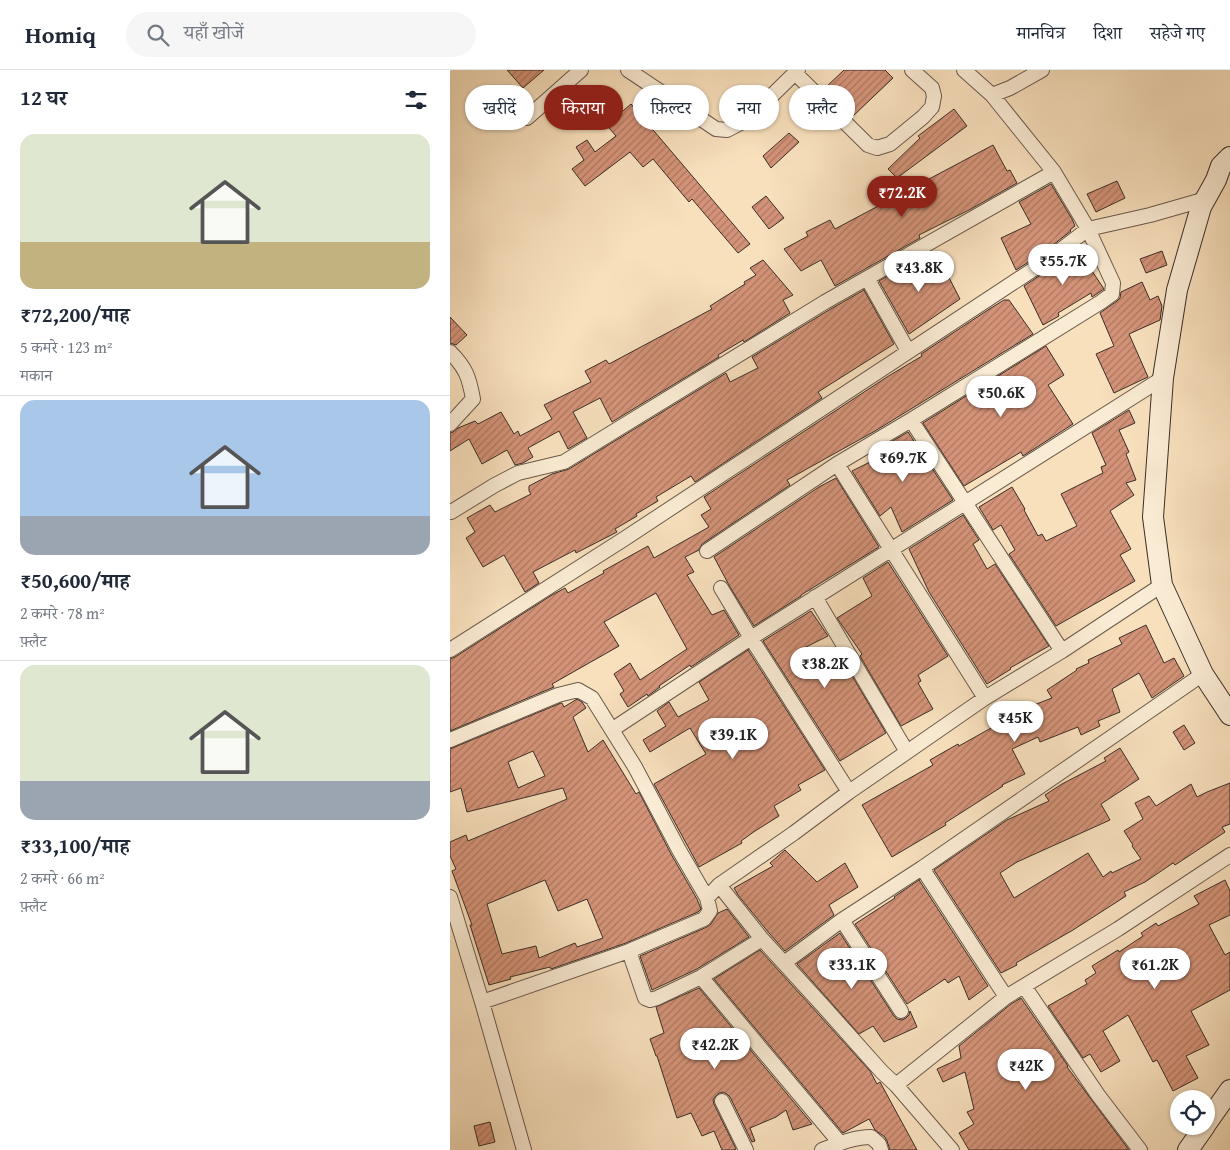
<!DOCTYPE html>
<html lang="hi">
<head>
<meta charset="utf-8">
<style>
	:root { --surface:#fff; --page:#f6f6f7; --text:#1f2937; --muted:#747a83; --line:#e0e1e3; --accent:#8f2418 }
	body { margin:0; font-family:"Gentium Book Plus","Noto Serif Devanagari",serif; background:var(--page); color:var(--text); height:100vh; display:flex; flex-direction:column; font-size:19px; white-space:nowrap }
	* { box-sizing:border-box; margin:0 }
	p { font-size:16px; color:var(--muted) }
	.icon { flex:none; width:28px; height:28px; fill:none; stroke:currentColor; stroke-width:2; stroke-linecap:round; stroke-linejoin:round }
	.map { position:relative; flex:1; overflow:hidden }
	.drawer { display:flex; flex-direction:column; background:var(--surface); width:450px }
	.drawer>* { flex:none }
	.banner { position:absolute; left:15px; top:15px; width:475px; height:45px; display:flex; gap:10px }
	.buttons { position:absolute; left:720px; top:1020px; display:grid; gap:10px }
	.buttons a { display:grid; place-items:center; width:45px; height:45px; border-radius:50%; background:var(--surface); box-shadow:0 1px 4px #0004; font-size:25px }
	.price { position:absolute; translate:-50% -42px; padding:0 11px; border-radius:18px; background:#fff; color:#222; font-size:16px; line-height:32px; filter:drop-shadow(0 1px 2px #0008) }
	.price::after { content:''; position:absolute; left:50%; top:30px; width:15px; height:11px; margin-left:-8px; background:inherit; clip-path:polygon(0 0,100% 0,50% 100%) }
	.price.active { background:var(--accent); color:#fff }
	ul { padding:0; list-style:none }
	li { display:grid; align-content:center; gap:10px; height:265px; padding:0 20px }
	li+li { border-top:1px solid var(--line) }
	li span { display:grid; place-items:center; height:155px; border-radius:15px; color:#555 }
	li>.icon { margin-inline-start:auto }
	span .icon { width:90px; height:90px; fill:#fffc; stroke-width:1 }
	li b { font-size:21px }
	h2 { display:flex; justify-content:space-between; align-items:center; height:60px; padding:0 20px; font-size:21px }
	.chip { padding:0 18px; border-radius:22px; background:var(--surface); box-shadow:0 1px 4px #0004; font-size:18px; line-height:45px }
	.chip.active { background:var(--accent); color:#fff }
	header { display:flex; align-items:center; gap:30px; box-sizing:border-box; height:70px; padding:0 25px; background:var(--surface); border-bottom:1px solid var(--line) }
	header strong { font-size:24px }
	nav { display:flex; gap:28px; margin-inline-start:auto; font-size:18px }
	.search { width:350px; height:45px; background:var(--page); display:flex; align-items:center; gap:12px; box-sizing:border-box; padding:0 18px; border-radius:28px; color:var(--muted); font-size:19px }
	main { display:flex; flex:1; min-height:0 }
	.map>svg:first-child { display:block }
</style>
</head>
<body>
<header>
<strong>Homiq</strong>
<div class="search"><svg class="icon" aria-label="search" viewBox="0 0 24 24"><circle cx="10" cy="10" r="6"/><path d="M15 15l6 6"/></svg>यहाँ खोजें</div>
<nav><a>मानचित्र</a><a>दिशा</a><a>सहेजे गए</a></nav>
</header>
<main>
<section class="drawer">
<h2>12 घर<svg class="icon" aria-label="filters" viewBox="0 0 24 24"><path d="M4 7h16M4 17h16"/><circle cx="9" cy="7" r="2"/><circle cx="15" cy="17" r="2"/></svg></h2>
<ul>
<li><span style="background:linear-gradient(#dfe7d0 70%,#c2b280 0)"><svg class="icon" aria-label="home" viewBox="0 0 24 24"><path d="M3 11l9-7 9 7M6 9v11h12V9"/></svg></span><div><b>₹72,200/माह</b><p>5 कमरे · 123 m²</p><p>मकान</p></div></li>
<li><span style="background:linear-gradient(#a9c7e8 75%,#9aa5b1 0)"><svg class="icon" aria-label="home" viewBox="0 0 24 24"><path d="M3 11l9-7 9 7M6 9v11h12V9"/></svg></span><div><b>₹50,600/माह</b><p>2 कमरे · 78 m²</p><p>फ़्लैट</p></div></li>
<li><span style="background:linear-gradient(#dfe7d0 75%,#9aa5b1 0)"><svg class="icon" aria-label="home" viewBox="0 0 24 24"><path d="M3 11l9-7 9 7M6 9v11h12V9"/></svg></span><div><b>₹33,100/माह</b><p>2 कमरे · 66 m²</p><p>फ़्लैट</p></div></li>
</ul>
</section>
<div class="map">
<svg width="780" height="1080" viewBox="0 0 780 1080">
	<defs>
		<pattern id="building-hatch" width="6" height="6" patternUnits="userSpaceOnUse" patternTransform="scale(1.25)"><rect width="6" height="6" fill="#d49378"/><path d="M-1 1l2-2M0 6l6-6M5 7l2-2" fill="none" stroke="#ad7862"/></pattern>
	</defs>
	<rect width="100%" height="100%" fill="#f8e0bd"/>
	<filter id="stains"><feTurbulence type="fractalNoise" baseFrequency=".004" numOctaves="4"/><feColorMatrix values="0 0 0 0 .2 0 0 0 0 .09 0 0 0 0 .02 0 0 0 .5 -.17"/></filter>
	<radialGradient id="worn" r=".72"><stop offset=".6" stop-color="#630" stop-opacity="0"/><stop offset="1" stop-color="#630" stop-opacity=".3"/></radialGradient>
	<path fill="url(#building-hatch)" stroke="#3b2e27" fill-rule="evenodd" d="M 57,0 L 94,0 L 73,18 Z
		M 394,0 L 435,0 L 443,8 L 402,47 L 374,19 Z
		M 181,34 L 300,174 L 288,183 L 242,129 L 239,132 L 203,89 L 193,97 L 180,82 L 135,116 L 122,99 L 134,90 L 126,77 L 137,70 L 145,82 L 166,66 L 154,52 L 160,52 Z
		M 504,39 L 517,56 L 447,108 L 438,99 L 470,68 L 468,66 Z
		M 339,63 L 349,72 L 321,98 L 313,86 Z
		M 543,75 L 557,101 L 560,100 L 567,113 L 521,139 L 469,165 L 470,168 L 385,216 L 371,190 L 351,201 L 334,179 L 358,166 L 356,162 L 380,150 L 385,159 Z
		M 667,111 L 675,128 L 646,142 L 637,124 Z
		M 601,114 L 622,149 L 625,156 L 620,160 L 621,161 L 591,184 L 566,200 L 551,168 L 581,154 L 569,132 Z
		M 316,126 L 334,148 L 319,159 L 302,137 Z
		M 631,176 L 640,190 L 636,192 L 654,219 L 642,227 L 641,223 L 608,243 L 609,246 L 593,255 L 574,216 L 601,198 Z
		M 712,181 L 717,195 L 696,203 L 690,189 Z
		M 471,187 L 479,201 L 492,194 L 510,229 L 459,264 L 429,211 Z
		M 313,190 L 343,225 L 333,230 L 340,243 L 294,272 L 293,270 L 268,285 L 269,287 L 162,352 L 150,328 L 123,342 L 137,368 L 118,379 L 109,361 L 78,378 L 83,387 L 73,393 L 65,395 L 57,380 L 32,394 L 19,369 L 0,381 L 0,363 L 3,362 L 8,358 L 25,351 L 28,354 L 51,342 L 64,364 L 68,361 L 70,366 L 102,349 L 94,335 L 141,312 L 135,301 L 156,290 L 159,294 L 262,239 L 260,236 L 295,214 L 294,212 L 306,205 L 300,198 Z
		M 692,212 L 700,230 L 708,226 L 712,236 L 710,250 L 679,264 L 698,307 L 664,323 L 646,284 L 664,276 L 650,243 L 667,231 L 670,228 L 671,222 Z
		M 414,220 L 444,274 L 368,322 L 372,328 L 245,412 L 241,406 L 206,427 L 208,431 L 186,444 L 187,446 L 165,459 L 167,462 L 126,483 L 125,480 L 83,502 L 89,513 L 75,522 L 54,485 L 33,497 L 16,468 L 25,462 L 17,448 L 40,435 L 45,442 L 81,424 L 79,421 L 79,416 L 102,404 L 119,399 L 276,303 L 280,312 L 308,298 L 302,287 L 379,240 Z
		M 554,230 L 559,230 L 583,264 L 425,361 L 337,410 L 340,415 L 252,474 L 249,480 L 235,487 L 244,502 L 237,505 L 262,545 L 274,540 L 289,565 L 241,597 L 240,595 L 209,616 L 210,617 L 198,626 L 197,624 L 178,637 L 170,624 L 174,621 L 164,604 L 180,593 L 190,610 L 237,579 L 206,523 L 154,552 L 169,576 L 102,614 L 104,617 L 0,661 L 0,589 L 5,587 L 102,525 L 115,518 L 118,523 L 154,503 L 153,501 L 198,476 L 204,488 L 259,457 L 251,445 L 261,439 L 254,427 L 437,307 L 472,286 L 471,284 L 541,238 Z
		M 0,247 L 17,265 L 6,275 L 0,273 Z
		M 596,276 L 614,305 L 598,315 L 623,354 L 573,386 L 571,382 L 514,416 L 473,353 Z
		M 679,340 L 685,353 L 669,360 L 679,382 L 676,384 L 686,410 L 676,413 L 684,425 L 660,441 L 681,479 L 670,485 L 685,511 L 606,556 L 559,484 L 565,480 L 551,455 L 543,460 L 529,437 L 562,417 L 575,439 L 574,440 L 588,466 L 592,464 L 596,471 L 627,456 L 611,424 L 653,403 L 651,397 L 656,395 L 642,363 Z
		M 458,362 L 503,430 L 452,462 L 441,437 L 430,446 L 402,401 L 438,383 L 434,376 Z
		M 386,408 L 429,477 L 351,525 L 351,526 L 304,556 L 280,517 L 264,487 L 369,417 Z
		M 513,445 L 529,470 L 523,474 L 537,499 L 545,494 L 599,576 L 560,598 L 561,599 L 537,614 L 479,522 L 459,479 Z
		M 438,492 L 498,586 L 468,605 L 471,611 L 468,613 L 483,639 L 451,656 L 410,586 L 412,584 L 387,548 L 422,526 L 413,508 Z
		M 361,541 L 378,566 L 354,578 L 371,607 L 395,594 L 436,663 L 390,691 L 313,571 Z
		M 696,555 L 714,593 L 724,588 L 734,606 L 702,628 L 689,603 L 662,619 L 670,642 L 648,651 L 650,656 L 631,665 L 628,657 L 590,672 L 588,667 L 562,679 L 575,704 L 552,715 L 553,716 L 495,753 L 496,755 L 442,787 L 412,735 L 483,695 L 480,690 L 508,674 L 509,676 L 559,648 L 558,645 L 602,628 L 597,620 L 627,600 L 626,599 L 639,593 L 638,590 L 672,574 L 669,568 Z
		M 298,580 L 375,700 L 348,715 L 351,720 L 324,736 L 329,746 L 305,761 L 291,771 L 292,773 L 249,797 L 204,714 L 256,684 L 240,658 L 200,682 L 193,670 L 216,656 L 207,641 L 219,632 L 228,647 L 259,630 L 249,612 Z
		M 127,629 L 132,632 L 136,638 L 123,647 L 138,682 L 153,670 L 186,724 L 189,722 L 221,784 L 247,829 L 251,839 L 248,842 L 176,873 L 101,899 L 100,897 L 60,907 L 61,909 L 39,915 L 20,855 L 22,855 L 2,801 L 6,799 L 0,786 L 0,772 L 16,765 L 18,771 L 117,729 L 113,718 L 17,742 L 11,718 L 0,722 L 0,679 L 111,633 L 112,633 L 114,637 ZM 83,681 L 95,706 L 68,718 L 58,692 ZM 95,810 L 108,841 L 137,829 L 153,868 L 127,877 L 125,873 L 89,888 L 86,876 L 52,884 L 37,834 Z
		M 734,655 L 745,673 L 734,680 L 723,662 Z
		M 670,678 L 689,709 L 651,734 L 660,750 L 567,792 L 550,803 L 564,828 L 638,783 L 653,807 L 661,801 L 662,803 L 691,789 L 682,776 L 683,775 L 674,761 L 693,749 L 685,733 L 699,726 L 706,736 L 741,714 L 747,727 L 757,722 L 780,713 L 780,754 L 772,757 L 775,762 L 725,795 L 723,793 L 695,812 L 674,822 L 676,826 L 623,860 L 566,893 L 567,895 L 551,903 L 484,800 L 557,750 L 599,731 L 595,725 L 612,714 L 656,691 L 654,688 Z
		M 335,780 L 367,812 L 395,793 L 408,817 L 379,835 L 384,845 L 335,881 L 319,863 L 288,825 L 284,818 L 323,796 L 320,793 Z
		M 469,810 L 538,916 L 519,930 L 509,906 L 498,913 L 495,909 L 457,934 L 405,854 L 445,828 L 444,827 Z
		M 775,810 L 780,821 L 780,845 L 759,855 L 775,885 L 780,882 L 780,920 L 741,941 L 759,975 L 736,986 L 748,1008 L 723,1021 L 707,990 L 703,992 L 678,945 L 653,961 L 670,991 L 651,1002 L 640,984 L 633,988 L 598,936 L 637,914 L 635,910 L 646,903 L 642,896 L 668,880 L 669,882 L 693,866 L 691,863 L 706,853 L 708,856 L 749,834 L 744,826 Z
		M 277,839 L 299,867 L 247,899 L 202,920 L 190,886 L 257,857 L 261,854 L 268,843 Z
		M 390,863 L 444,946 L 447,949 L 452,950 L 456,948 L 459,945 L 460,941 L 467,957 L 434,972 L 423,956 L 409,964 L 347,894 Z
		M 310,880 L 420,1001 L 427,1014 L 430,1012 L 467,1080 L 440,1080 L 437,1071 L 435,1067 L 425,1060 L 419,1049 L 393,1063 L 264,909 Z
		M 249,918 L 362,1054 L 343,1060 L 336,1040 L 326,1047 L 300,1058 L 305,1071 L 302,1072 L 280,1027 L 277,1024 L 273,1022 L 269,1023 L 265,1027 L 263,1030 L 264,1034 L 286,1079 L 283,1080 L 272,1080 L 264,1061 L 252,1066 L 241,1043 L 227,1048 L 207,986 L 206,986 L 200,969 L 214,963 L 206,937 Z
		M 571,928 L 618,996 L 617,997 L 679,1080 L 519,1080 L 509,1063 L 524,1054 L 517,1042 L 524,1039 L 515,1002 L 493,1012 L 487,999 L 511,988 L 509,976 L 561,934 Z
		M 40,1052 L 45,1072 L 29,1076 L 24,1056 Z"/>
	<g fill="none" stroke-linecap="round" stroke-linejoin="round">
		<defs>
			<path id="street" d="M 178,0 L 266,59 L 277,60 L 298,49 L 348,0
				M 514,0 L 542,25 L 560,18 L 592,0
				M 345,3 L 418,75 L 427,78 L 440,74 L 473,47 L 482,37 L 484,26 L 482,18 L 462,0
				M 77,48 L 131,0
				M 417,208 L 458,281
				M 0,282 C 16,298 19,307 23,329 L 0,354
				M 461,350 L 612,581
				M 387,394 L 535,628
				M 1,442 L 45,415 L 68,403 L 114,392 L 375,232 L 604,102
				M 257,481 L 387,394 L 461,350 L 651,232 L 662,224 L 663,213 L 638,159 L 604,102 L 542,25
				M 271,518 L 301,568 L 399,722
				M 365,527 L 457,682
				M 0,580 L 174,469 L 596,191 L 638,159 L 700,145 L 756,129
				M 163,659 L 301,568 L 713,308
				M 0,670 L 108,625 L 128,620 L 142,628 L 185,697 L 229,780 L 257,828 L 260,841 L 254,849 L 179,881 L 32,932
				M 472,798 L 556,927
				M 269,815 L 312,869 L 374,937 L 432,1002 L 446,1015 L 502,1080
				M 0,827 L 32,932 L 74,1080
				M 257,828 L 269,815 L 344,763 L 399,722 L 457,682 L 535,628 L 612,581 L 712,515
				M 392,850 L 451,941
				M 179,881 L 195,928 L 200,930 L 207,928 L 251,907 L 312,869
				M 334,893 L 392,850 L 472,798 L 753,604
				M 251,907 L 390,1073
				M 574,916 L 648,1025 L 690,1080
				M 446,1015 L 556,927 L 668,859 L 780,785
				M 272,1031 L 296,1080
				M 372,1080 C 388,1074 404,1067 421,1067 L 429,1074 L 431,1080"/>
			<path id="secondary" d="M 780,87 L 771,96 L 766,110 L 751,137 L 727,220 L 713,308 L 703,447 L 712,515 L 753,604 L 780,645
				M 756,1054 L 780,1020
				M 738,1080 L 755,1056"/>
		</defs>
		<use href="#street" stroke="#6a5a4c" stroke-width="16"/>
		<use href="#secondary" stroke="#3b2e27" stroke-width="22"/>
		<use href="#street" stroke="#faebd4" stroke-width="14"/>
		<use href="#secondary" stroke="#faebd4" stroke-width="20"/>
	</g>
	<rect width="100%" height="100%" filter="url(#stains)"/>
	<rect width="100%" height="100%" fill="url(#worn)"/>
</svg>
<div class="buttons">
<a><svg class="icon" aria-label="locate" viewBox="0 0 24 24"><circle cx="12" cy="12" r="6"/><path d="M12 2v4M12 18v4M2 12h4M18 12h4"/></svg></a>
</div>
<b class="price active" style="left:452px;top:148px">₹72.2K</b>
<b class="price" style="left:613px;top:216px">₹55.7K</b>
<b class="price" style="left:469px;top:223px">₹43.8K</b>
<b class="price" style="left:551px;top:348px">₹50.6K</b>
<b class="price" style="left:453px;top:413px">₹69.7K</b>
<b class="price" style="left:375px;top:619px">₹38.2K</b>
<b class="price" style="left:565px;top:673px">₹45K</b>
<b class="price" style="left:283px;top:690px">₹39.1K</b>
<b class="price" style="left:402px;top:920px">₹33.1K</b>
<b class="price" style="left:705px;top:920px">₹61.2K</b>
<b class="price" style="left:265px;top:1000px">₹42.2K</b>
<b class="price" style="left:576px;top:1021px">₹42K</b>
<div class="banner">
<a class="chip">खरीदें</a>
<a class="chip active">किराया</a>
<a class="chip">फ़िल्टर</a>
<a class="chip">नया</a>
<a class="chip">फ़्लैट</a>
</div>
</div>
</main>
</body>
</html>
